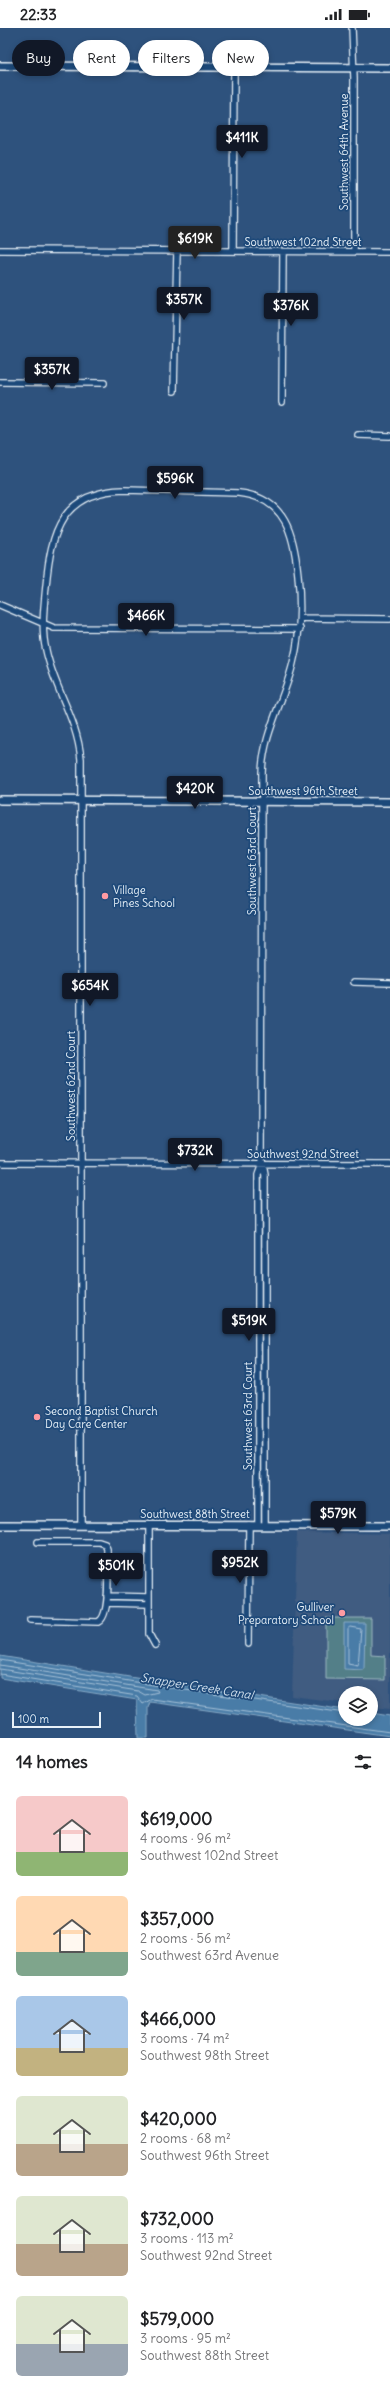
<!DOCTYPE html>
<html lang="en">
<head>
<meta charset="utf-8">
<style>
	:root { --surface:#fff; --page:#f2f2f2; --text:#202124; --muted:#757577; --accent:#111827 }
	body { margin:0; font-family:Delius,sans-serif; background:var(--page); color:var(--text); height:100vh; display:flex; flex-direction:column; font-size:15px; white-space:nowrap }
	* { box-sizing:border-box; margin:0 }
	p { font-size:13px; color:var(--muted) }
	.icon { flex:none; width:22px; height:22px; fill:none; stroke:currentColor; stroke-width:2; stroke-linecap:round; stroke-linejoin:round }
	.map { position:relative; height:1710px; overflow:hidden }
	.sheet { display:flex; flex-direction:column; background:var(--surface); flex:1 }
	.sheet>* { flex:none }
	.guide { position:absolute; left:12px; top:12px; width:366px; height:36px; display:flex; gap:8px }
	.buttons { position:absolute; left:338px; top:1658px; display:grid; gap:8px }
	.buttons a { display:grid; place-items:center; width:40px; height:40px; border-radius:50%; background:var(--surface); box-shadow:0 2px 6px #0003; font-size:20px }
	.scale { position:absolute; left:12px; bottom:10px; width:89px; box-sizing:border-box; padding-left:4px; border:2px solid #e8f1f8; border-top:0; font-size:11px; line-height:14px; white-space:nowrap; color:#e8f1f8; -webkit-text-stroke:3px #1f4a7a; paint-order:stroke }
	.price { position:absolute; translate:-50% -34px; padding:0 9px; border-radius:4px; background:var(--accent); color:#fff; font-size:13px; line-height:26px; filter:drop-shadow(0 1px 2px #0008) }
	.price::after { content:''; position:absolute; left:50%; top:24px; width:12px; height:9px; margin-left:-6px; background:inherit; clip-path:polygon(0 0,100% 0,50% 100%) }
	.price.active { background:#222; color:#fff }
	ul { padding:0; list-style:none }
	li { display:flex; align-items:center; gap:12px; height:100px; padding:0 16px }
	li span { display:grid; place-items:center; flex:none; width:112px; height:80px; border-radius:6px; color:#555 }
	li>.icon { margin-inline-start:auto }
	span .icon { width:48px; height:48px; fill:#fffc; stroke-width:1 }
	li b { font-size:17px }
	h2 { display:flex; justify-content:space-between; align-items:center; height:48px; padding:0 16px; font-size:17px }
	.tag { padding:0 14px; border-radius:18px; background:var(--surface); box-shadow:0 2px 6px #0003; font-size:14px; line-height:36px }
	.tag.active { background:var(--accent); color:#fff }
	.status { display:flex; justify-content:space-between; align-items:center; height:28px; padding:0 20px; background:var(--surface); direction:ltr }
	.status svg { height:11px; fill:currentColor }
	.map>svg:first-child { display:block }
</style>
</head>
<body>
<div class="status"><b>22:33</b><svg viewBox="0 0 49 12"><path d="M0 12V9h3v3zM5 12V6h3v6zM10 12V3h3v9zM15 12V0h3v12zM26 1h20v11H26zM47 4h2v5h-2z"/></svg></div>
<div class="map">
<svg width="390" height="1710" viewBox="0 0 390 1710">
	<rect width="100%" height="100%" fill="#2e527d"/>
	<filter id="ink" filterUnits="userSpaceOnUse"><feTurbulence type="fractalNoise" baseFrequency=".025" numOctaves="2"/><feDisplacementMap in="SourceGraphic" scale="8" xChannelSelector="R" yChannelSelector="G"/><feConvolveMatrix kernelMatrix="1 2 1 2 8 2 1 2 1" color-interpolation-filters="sRGB"/></filter>
	<g filter="url(#ink)">
		<path fill="#3f5b81" d="M 297,1504 L 390,1506 L 390,1681 L 371,1679 L 371,1665 L 345,1665 L 345,1675 L 292,1668 Z"/>
		<path fill="#527f88" stroke="#9db8c0" d="M 326,1590 L 371,1590 L 371,1627 L 385,1628 L 385,1652 L 326,1651 Z"/>
		<path fill="#497ca7" stroke="#89abc7" d="M 344,1595 L 365,1595 L 364,1642 L 344,1641 Z
			M 0,1628 L 179,1657 L 345,1682 L 345,1691 L 371,1691 L 371,1685 L 390,1688 L 390,1708 L 150,1674 L 148,1680 L 148,1710 L 138,1710 L 137,1672 L 0,1650 Z"/>
		<g fill="none" stroke-linecap="round" stroke-linejoin="round">
			<path stroke="#a8c2d8" stroke-width="1" d="M 350,1599 L 361,1601 L 358,1638 L 348,1636 L 348,1601 Z
				M 0,1632 L 178,1661 L 345,1685
				M 0,1637 L 157,1662 L 158,1664 L 145,1667 L 138,1663 L 0,1641
				M 0,1646 L 137,1668 L 143,1676 L 152,1671 L 390,1704"/>
			<defs>
				<path id="minor" d="M 352,0 L 354,50 L 354,224
					M 0,222 L 390,224
					M 233,223 L 234,39
					M 0,354 L 104,355
					M 174,363 L 177,223
					M 282,374 L 283,224
					M 358,407 L 390,408
					M 0,577 L 54,600 L 300,601
					M 301,590 L 390,591
					M 354,954 L 390,955
					M 0,1135 L 390,1136
					M 81,1497 L 81,731 C 77,689 54,661 46,622 C 41,602 44,578 46,558 C 51,503 62,463 125,462 L 239,465 C 286,470 294,507 298,547 C 301,577 301,605 293,635 C 284,673 263,705 262,745 L 261,1126 L 265,1147 L 265,1497
					M 149,1497 L 149,1606 L 155,1617
					M 258,1497 L 258,1147 L 262,1136
					M 107,1568 L 148,1569
					M 107,1575 L 148,1576
					M 30,1592 L 98,1594 C 112,1588 107,1536 107,1521 L 105,1516 L 99,1514 L 38,1514
					M 248,1616 L 249,1497"/>
				<path id="tertiary" d="M 0,38 L 390,40
					M 0,772 L 390,774
					M 0,1497 L 390,1498"/>
			</defs>
			<use href="#minor" stroke="#e8f1f8" stroke-width="8"/>
			<use href="#tertiary" stroke="#e8f1f8" stroke-width="10"/>
			<use href="#minor" stroke="#1f4a7a" stroke-width="5.5"/>
			<use href="#tertiary" stroke="#1f4a7a" stroke-width="7"/>
		</g>
	</g>
	<g fill="#ff9aa2" stroke="#1f4a7a" stroke-width="1.5">
		<circle cx="105" cy="868" r="4"/>
		<circle cx="37" cy="1389" r="4"/>
		<circle cx="342" cy="1585" r="4"/>
	</g>
	<g text-anchor="middle" dominant-baseline="central" stroke-width="3.5" stroke-linejoin="round" paint-order="stroke">
		<g font-size="11" fill="#e8f1f8" stroke="#1f4a7a">
			<text transform="translate(344 124) rotate(-90)">Southwest 64th Avenue</text>
			<text x="303" y="214">Southwest 102nd Street</text>
			<text x="303" y="763">Southwest 96th Street</text>
			<text transform="translate(252 833) rotate(-90)">Southwest 63rd Court</text>
			<text transform="translate(71 1058) rotate(-90)">Southwest 62nd Court</text>
			<text x="303" y="1126">Southwest 92nd Street</text>
			<text transform="translate(248 1388) rotate(-90)">Southwest 63rd Court</text>
			<text x="195" y="1486">Southwest 88th Street</text>
		</g>
		<g font-size="11" fill="#e8f1f8" stroke="#1f4a7a" text-anchor="start">
			<text x="113" y="862">Village<tspan x="113" dy="13">Pines School</tspan></text>
			<text x="45" y="1383">Second Baptist Church<tspan x="45" dy="13">Day Care Center</tspan></text>
			<text x="334" y="1579" text-anchor="end">Gulliver<tspan x="334" dy="13">Preparatory School</tspan></text>
		</g>
		<g font-size="12" font-style="italic" fill="#d0dfec" stroke="#1f4a7a">
			<text transform="translate(197 1658) rotate(9)">Snapper Creek Canal</text>
		</g>
	</g>
</svg>
<div class="buttons">
<a><svg class="icon" aria-label="layers" viewBox="0 0 24 24"><path d="M12 4l9 5-9 5-9-5zM3 14l9 5 9-5"/></svg></a>
</div>
<div class="scale">100 m</div>
<b class="price" style="left:242px;top:131px">$411K</b>
<b class="price active" style="left:195px;top:232px">$619K</b>
<b class="price" style="left:184px;top:293px">$357K</b>
<b class="price" style="left:291px;top:299px">$376K</b>
<b class="price" style="left:52px;top:363px">$357K</b>
<b class="price" style="left:175px;top:472px">$596K</b>
<b class="price" style="left:146px;top:609px">$466K</b>
<b class="price" style="left:195px;top:782px">$420K</b>
<b class="price" style="left:90px;top:979px">$654K</b>
<b class="price" style="left:195px;top:1144px">$732K</b>
<b class="price" style="left:249px;top:1314px">$519K</b>
<b class="price" style="left:338px;top:1507px">$579K</b>
<b class="price" style="left:240px;top:1556px">$952K</b>
<b class="price" style="left:116px;top:1559px">$501K</b>
<div class="guide">
<a class="tag active">Buy</a>
<a class="tag">Rent</a>
<a class="tag">Filters</a>
<a class="tag">New</a>
</div>
</div>
<section class="sheet">
<h2>14 homes<svg class="icon" aria-label="filters" viewBox="0 0 24 24"><path d="M4 7h16M4 17h16"/><circle cx="9" cy="7" r="2"/><circle cx="15" cy="17" r="2"/></svg></h2>
<ul>
<li><span style="background:linear-gradient(#f6c9c9 70%,#8fb573 0)"><svg class="icon" aria-label="home" viewBox="0 0 24 24"><path d="M3 11l9-7 9 7M6 9v11h12V9"/></svg></span><div><b>$619,000</b><p>4 rooms · 96 m²</p><p>Southwest 102nd Street</p></div></li>
<li><span style="background:linear-gradient(#ffd9b3 70%,#7fa58c 0)"><svg class="icon" aria-label="home" viewBox="0 0 24 24"><path d="M3 11l9-7 9 7M6 9v11h12V9"/></svg></span><div><b>$357,000</b><p>2 rooms · 56 m²</p><p>Southwest 63rd Avenue</p></div></li>
<li><span style="background:linear-gradient(#a9c7e8 65%,#c2b280 0)"><svg class="icon" aria-label="home" viewBox="0 0 24 24"><path d="M3 11l9-7 9 7M6 9v11h12V9"/></svg></span><div><b>$466,000</b><p>3 rooms · 74 m²</p><p>Southwest 98th Street</p></div></li>
<li><span style="background:linear-gradient(#dfe7d0 60%,#b9a48a 0)"><svg class="icon" aria-label="home" viewBox="0 0 24 24"><path d="M3 11l9-7 9 7M6 9v11h12V9"/></svg></span><div><b>$420,000</b><p>2 rooms · 68 m²</p><p>Southwest 96th Street</p></div></li>
<li><span style="background:linear-gradient(#dfe7d0 60%,#b9a48a 0)"><svg class="icon" aria-label="home" viewBox="0 0 24 24"><path d="M3 11l9-7 9 7M6 9v11h12V9"/></svg></span><div><b>$732,000</b><p>3 rooms · 113 m²</p><p>Southwest 92nd Street</p></div></li>
<li><span style="background:linear-gradient(#dfe7d0 60%,#9aa5b1 0)"><svg class="icon" aria-label="home" viewBox="0 0 24 24"><path d="M3 11l9-7 9 7M6 9v11h12V9"/></svg></span><div><b>$579,000</b><p>3 rooms · 95 m²</p><p>Southwest 88th Street</p></div></li>
</ul>
</section>
</body>
</html>
